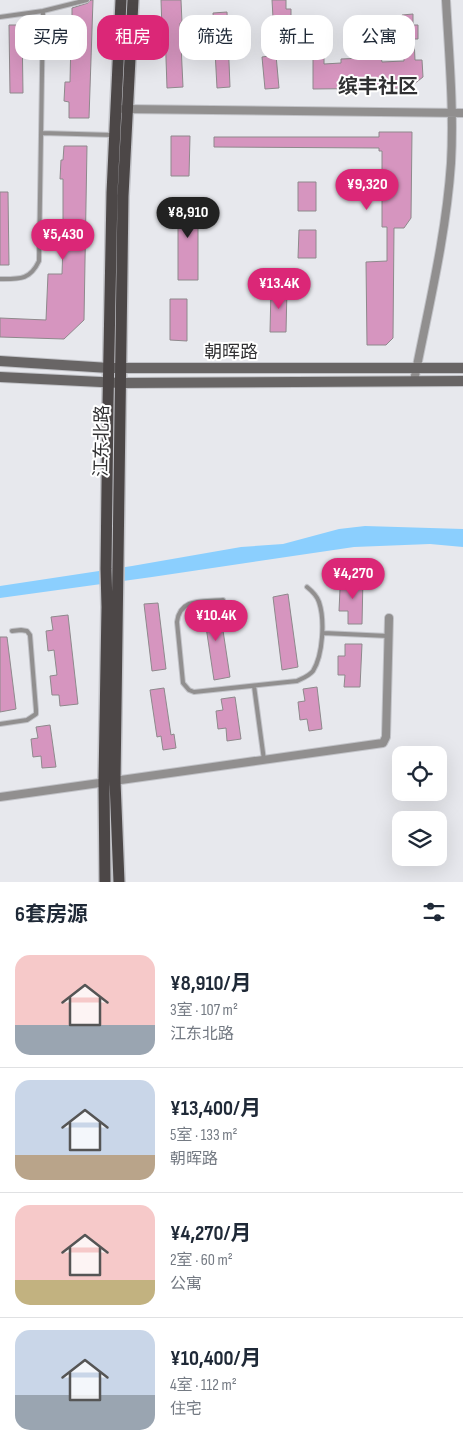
<!DOCTYPE html>
<html lang="zh">
<head>
<meta charset="utf-8">
<style>
	:root { --surface:#fff; --page:#f2f2f3; --text:#1f2937; --muted:#747a83; --line:#e0e1e3; --accent:#db2777 }
	body { margin:0; font-family:"Sofia Sans Condensed","Noto Sans SC",sans-serif; background:var(--page); color:var(--text); height:100vh; display:flex; flex-direction:column; font-size:19px; white-space:nowrap }
	* { box-sizing:border-box; margin:0 }
	p { font-size:16px; color:var(--muted) }
	.icon { flex:none; width:28px; height:28px; fill:none; stroke:currentColor; stroke-width:2; stroke-linecap:round; stroke-linejoin:round }
	.map { position:relative; height:882px; overflow:hidden }
	.details { display:flex; flex-direction:column; background:var(--surface); flex:1 }
	.details>* { flex:none }
	.hud { position:absolute; left:15px; top:15px; width:434px; height:45px; display:flex; gap:10px }
	.buttons { position:absolute; left:392px; top:746px; display:grid; gap:10px }
	.buttons a { display:grid; place-items:center; width:55px; height:55px; border-radius:10px; background:var(--surface); box-shadow:0 5px 20px #0002; font-size:25px }
	.price { position:absolute; translate:-50% -42px; padding:0 11px; border-radius:18px; background:var(--accent); color:#fff; font-size:16px; line-height:32px; filter:drop-shadow(0 1px 2px #0008) }
	.price::after { content:''; position:absolute; left:50%; top:30px; width:15px; height:11px; margin-left:-8px; background:inherit; clip-path:polygon(0 0,100% 0,50% 100%) }
	.price.selected { background:#222; color:#fff }
	ul { padding:0; list-style:none }
	li { display:flex; align-items:center; gap:15px; height:125px; padding:0 15px }
	li+li { border-top:1px solid var(--line) }
	li span { display:grid; place-items:center; flex:none; width:140px; height:100px; border-radius:15px; color:#555 }
	li>.icon { margin-inline-start:auto }
	span .icon { width:60px; height:60px; fill:#fffc; stroke-width:1 }
	li b { font-size:21px }
	h2 { display:flex; justify-content:space-between; align-items:center; height:60px; padding:0 15px; font-size:21px }
	.pill { padding:0 18px; border-radius:15px; background:var(--surface); box-shadow:0 5px 20px #0002; font-size:18px; line-height:45px }
	.pill.selected { background:var(--accent); color:#fff }
	.map>svg:first-child { display:block }
</style>
</head>
<body>
<div class="map">
<svg width="463" height="882" viewBox="0 0 463 882">
	<rect width="100%" height="100%" fill="#e7e8ed"/>
	<path fill="#8bcffe" d="M 365,526 L 463,529 L 463,547 L 430,544 L 354,547 L 152,577 L 0,598 L 0,586 L 132,566 L 241,547 L 283,544 L 339,529 Z"/>
	<path fill="#d695bf" stroke="#8e898c" d="M 91,0 L 93,0 L 89,118 L 69,118 L 69,102 L 64,101 L 65,82 L 70,82 L 71,36 L 66,36 L 66,16 L 72,17 L 72,8 L 88,3 Z
		M 161,0 L 181,0 L 182,23 L 180,23 L 183,87 L 167,88 L 165,29 L 162,29 Z
		M 272,0 L 286,0 L 286,9 L 291,9 L 291,23 L 286,23 L 286,36 L 274,36 Z
		M 227,12 L 230,87 L 217,88 L 213,13 Z
		M 413,14 L 413,25 L 418,25 L 418,39 L 414,39 L 415,60 L 422,60 L 423,77 L 409,88 L 313,89 L 313,54 L 324,53 L 324,64 L 341,63 L 341,59 L 381,57 L 382,62 L 404,61 L 402,15 Z
		M 9,25 L 22,25 L 23,93 L 10,93 Z
		M 276,55 L 279,88 L 265,89 L 262,57 Z
		M 379,132 L 412,132 L 411,218 L 404,228 L 394,228 L 393,338 L 386,345 L 367,345 L 366,262 L 387,261 L 387,227 L 382,227 L 382,151 L 379,151 L 379,148 L 214,147 L 214,137 L 379,137 Z
		M 171,136 L 190,136 L 189,176 L 171,176 Z
		M 64,146 L 87,146 L 84,320 L 64,339 L 0,337 L 0,318 L 46,320 L 48,274 L 62,274 L 63,245 L 58,245 L 58,226 L 63,226 L 63,179 L 60,179 L 61,160 L 63,160 Z
		M 298,182 L 316,182 L 316,211 L 298,211 Z
		M 0,192 L 8,192 L 9,265 L 0,265 Z
		M 178,198 L 198,198 L 198,280 L 178,280 Z
		M 299,230 L 316,230 L 316,258 L 298,258 Z
		M 271,289 L 287,289 L 286,332 L 270,332 Z
		M 170,299 L 187,299 L 187,341 L 170,340 Z
		M 348,577 L 363,578 L 362,624 L 348,624 L 348,611 L 339,611 L 340,589 L 348,589 Z
		M 288,594 L 298,667 L 282,670 L 273,597 Z
		M 158,603 L 166,669 L 152,671 L 144,604 Z
		M 219,604 L 230,677 L 214,680 L 203,607 Z
		M 68,615 L 78,704 L 60,706 L 59,695 L 52,695 L 50,676 L 57,675 L 54,650 L 48,651 L 46,631 L 53,630 L 51,617 Z
		M 0,637 L 7,637 L 16,709 L 0,712 Z
		M 345,644 L 362,644 L 360,687 L 344,687 L 345,675 L 338,675 L 338,656 L 345,656 Z
		M 317,687 L 322,729 L 309,731 L 307,719 L 300,720 L 298,702 L 305,701 L 303,689 Z
		M 164,688 L 171,735 L 174,734 L 176,748 L 163,750 L 161,736 L 157,737 L 150,690 Z
		M 235,697 L 241,739 L 227,741 L 226,728 L 218,729 L 216,711 L 223,710 L 221,699 Z
		M 50,725 L 56,767 L 42,768 L 41,756 L 33,757 L 31,739 L 38,738 L 36,727 Z"/>
	<g fill="none" stroke-linecap="round" stroke-linejoin="round">
		<defs>
			<path id="service" d="M 0,17 L 43,11 L 87,0
				M 41,133 L 113,135
				M 0,279 C 20,279 30,280 39,261 L 43,11
				M 223,600 C 203,602 180,597 177,622 L 183,683 L 189,690 L 194,692 L 297,681 C 303,678 309,676 313,671 C 323,655 325,620 319,602 C 317,596 312,591 307,587
				M 323,633 L 388,636
				M 254,686 L 264,760
				M 0,724 L 27,720 L 36,714 L 36,710 L 30,635 L 27,631 L 21,630 L 12,631"/>
			<path id="minor" d="M 123,109 L 463,113
				M 414,381 C 428,309 446,237 451,163 C 454,109 449,54 446,0
				M 0,797 L 383,743 L 386,737 L 389,618"/>
			<path id="secondary" d="M 0,361 L 109,368 L 463,368
				M 0,377 L 121,383 L 463,381"/>
			<path id="primary" d="M 105,882 L 104,781 L 107,607 L 106,569 L 108,404 L 112,193 L 121,0
				M 119,882 L 115,781 L 123,196 L 133,0"/>
		</defs>
		<use href="#service" stroke="#c2c3c8" stroke-width="6"/>
		<use href="#minor" stroke="#c2c3c8" stroke-width="10"/>
		<use href="#secondary" stroke="#c2c3c8" stroke-width="12"/>
		<use href="#primary" stroke="#c2c3c8" stroke-width="14"/>
		<use href="#service" stroke="#918f8f" stroke-width="4"/>
		<use href="#minor" stroke="#918f8f" stroke-width="8"/>
		<use href="#secondary" stroke="#686565" stroke-width="10"/>
		<use href="#primary" stroke="#4c4747" stroke-width="11"/>
	</g>
	<g text-anchor="middle" dominant-baseline="central" stroke-width="4" stroke-linejoin="round" paint-order="stroke">
		<g font-size="18" fill="#303032" stroke="#fff">
			<text x="231" y="352">朝晖路</text>
			<text transform="translate(102 441) rotate(-89)">江东北路</text>
		</g>
		<g font-size="20" font-weight="bold" fill="#303032" stroke="#fff">
			<text x="378" y="87">缤丰社区</text>
		</g>
	</g>
</svg>
<div class="buttons">
<a><svg class="icon" aria-label="locate" viewBox="0 0 24 24"><circle cx="12" cy="12" r="6"/><path d="M12 2v4M12 18v4M2 12h4M18 12h4"/></svg></a>
<a><svg class="icon" aria-label="layers" viewBox="0 0 24 24"><path d="M12 4l9 5-9 5-9-5zM3 14l9 5 9-5"/></svg></a>
</div>
<b class="price" style="left:367px;top:211px">¥9,320</b>
<b class="price selected" style="left:188px;top:239px">¥8,910</b>
<b class="price" style="left:63px;top:261px">¥5,430</b>
<b class="price" style="left:279px;top:310px">¥13.4K</b>
<b class="price" style="left:353px;top:600px">¥4,270</b>
<b class="price" style="left:216px;top:642px">¥10.4K</b>
<div class="hud">
<a class="pill">买房</a>
<a class="pill selected">租房</a>
<a class="pill">筛选</a>
<a class="pill">新上</a>
<a class="pill">公寓</a>
</div>
</div>
<section class="details">
<h2>6套房源<svg class="icon" aria-label="filters" viewBox="0 0 24 24"><path d="M4 7h16M4 17h16"/><circle cx="9" cy="7" r="2"/><circle cx="15" cy="17" r="2"/></svg></h2>
<ul>
<li><span style="background:linear-gradient(#f6c9c9 70%,#9aa5b1 0)"><svg class="icon" aria-label="home" viewBox="0 0 24 24"><path d="M3 11l9-7 9 7M6 9v11h12V9"/></svg></span><div><b>¥8,910/月</b><p>3室 · 107 m²</p><p>江东北路</p></div></li>
<li><span style="background:linear-gradient(#c9d6e8 75%,#b9a48a 0)"><svg class="icon" aria-label="home" viewBox="0 0 24 24"><path d="M3 11l9-7 9 7M6 9v11h12V9"/></svg></span><div><b>¥13,400/月</b><p>5室 · 133 m²</p><p>朝晖路</p></div></li>
<li><span style="background:linear-gradient(#f6c9c9 75%,#c2b280 0)"><svg class="icon" aria-label="home" viewBox="0 0 24 24"><path d="M3 11l9-7 9 7M6 9v11h12V9"/></svg></span><div><b>¥4,270/月</b><p>2室 · 60 m²</p><p>公寓</p></div></li>
<li><span style="background:linear-gradient(#c9d6e8 65%,#9aa5b1 0)"><svg class="icon" aria-label="home" viewBox="0 0 24 24"><path d="M3 11l9-7 9 7M6 9v11h12V9"/></svg></span><div><b>¥10,400/月</b><p>4室 · 112 m²</p><p>住宅</p></div></li>
</ul>
</section>
</body>
</html>
